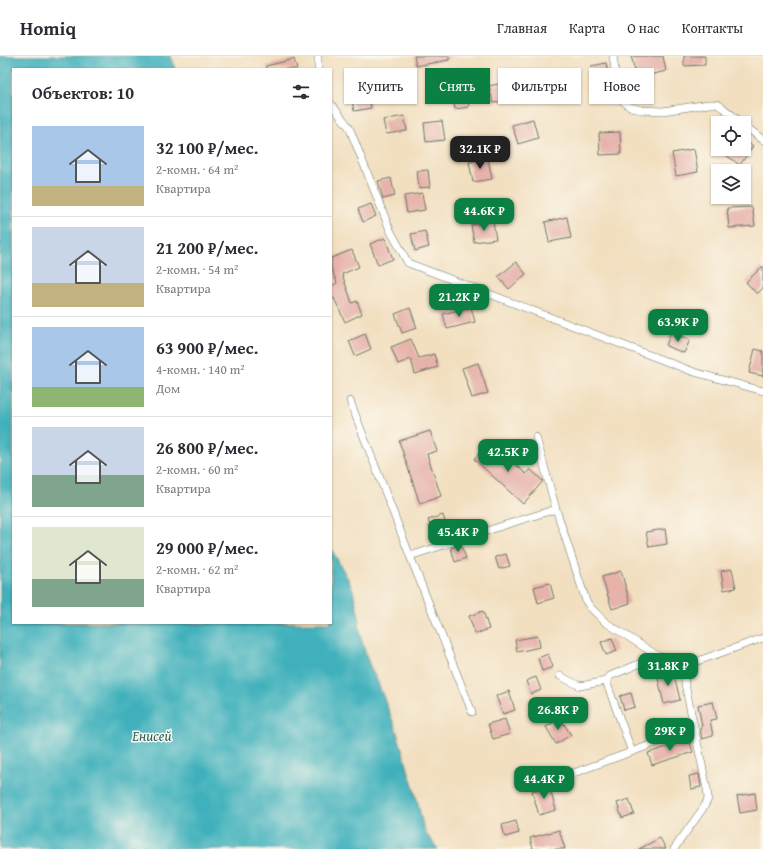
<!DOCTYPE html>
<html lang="ru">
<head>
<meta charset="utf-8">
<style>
	:root { --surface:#fff; --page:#f2f2f3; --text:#2b2b33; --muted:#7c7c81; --line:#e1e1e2; --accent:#0b8043 }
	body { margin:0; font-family:"Gentium Book Plus",serif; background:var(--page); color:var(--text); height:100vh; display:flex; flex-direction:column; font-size:15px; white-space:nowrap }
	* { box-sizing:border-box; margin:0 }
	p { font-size:13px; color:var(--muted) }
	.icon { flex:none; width:22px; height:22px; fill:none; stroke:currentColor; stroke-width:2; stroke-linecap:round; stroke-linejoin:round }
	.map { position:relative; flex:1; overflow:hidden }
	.panel { position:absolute; left:12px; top:12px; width:320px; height:556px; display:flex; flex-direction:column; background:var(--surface); border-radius:0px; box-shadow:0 1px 3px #0004 }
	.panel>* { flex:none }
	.top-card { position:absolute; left:344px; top:12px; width:359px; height:36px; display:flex; gap:8px }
	.controls { position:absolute; left:711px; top:60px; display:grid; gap:8px }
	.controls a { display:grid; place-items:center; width:40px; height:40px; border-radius:0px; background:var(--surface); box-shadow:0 1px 3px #0004; font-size:20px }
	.price { position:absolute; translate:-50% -34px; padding:0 9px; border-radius:8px; background:var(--accent); color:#fff; font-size:13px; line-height:26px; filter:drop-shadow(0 1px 2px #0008) }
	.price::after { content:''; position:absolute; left:50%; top:24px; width:12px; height:9px; margin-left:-6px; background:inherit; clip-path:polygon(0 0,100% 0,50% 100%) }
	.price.selected { background:#222; color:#fff }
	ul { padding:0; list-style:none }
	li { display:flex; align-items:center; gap:12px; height:100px; padding:0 20px }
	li+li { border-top:1px solid var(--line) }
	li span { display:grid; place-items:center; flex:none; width:112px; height:80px; border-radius:0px; color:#555 }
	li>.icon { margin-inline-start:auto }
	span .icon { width:48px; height:48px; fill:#fffc; stroke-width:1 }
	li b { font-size:17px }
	h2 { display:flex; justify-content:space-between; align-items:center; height:48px; padding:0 20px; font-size:17px }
	.chip { padding:0 14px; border-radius:0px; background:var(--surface); box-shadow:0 1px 3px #0004; font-size:14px; line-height:36px }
	.chip.selected { background:var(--accent); color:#fff }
	header { display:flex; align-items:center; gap:24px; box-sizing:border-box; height:56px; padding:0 20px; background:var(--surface); border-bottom:1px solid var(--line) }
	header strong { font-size:19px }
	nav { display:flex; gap:22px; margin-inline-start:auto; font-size:14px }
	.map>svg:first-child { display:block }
</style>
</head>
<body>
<header>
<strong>Homiq</strong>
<nav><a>Главная</a><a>Карта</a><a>О нас</a><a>Контакты</a></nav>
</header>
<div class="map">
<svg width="763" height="793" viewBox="0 0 763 793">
	<rect width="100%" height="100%" fill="#fbf7ec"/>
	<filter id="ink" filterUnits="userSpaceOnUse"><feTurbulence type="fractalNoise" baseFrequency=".025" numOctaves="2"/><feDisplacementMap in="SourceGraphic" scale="8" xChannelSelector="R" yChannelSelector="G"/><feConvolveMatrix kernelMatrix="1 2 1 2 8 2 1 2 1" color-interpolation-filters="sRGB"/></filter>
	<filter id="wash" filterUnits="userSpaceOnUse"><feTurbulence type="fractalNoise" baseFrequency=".012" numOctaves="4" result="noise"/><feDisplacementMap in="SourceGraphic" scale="16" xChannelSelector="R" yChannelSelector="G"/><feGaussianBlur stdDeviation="0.9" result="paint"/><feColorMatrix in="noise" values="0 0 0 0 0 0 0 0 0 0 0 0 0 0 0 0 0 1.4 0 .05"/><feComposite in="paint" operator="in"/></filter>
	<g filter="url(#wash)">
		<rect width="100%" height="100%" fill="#f2dfc0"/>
		<path fill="#41b1bc" stroke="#307778" d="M 0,0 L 171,0 L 175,13 L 13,13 L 13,567 L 331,567 L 331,492 L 348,523 L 353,534 L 359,561 L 360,578 L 363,589 L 369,608 L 378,627 L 397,676 L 418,747 L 423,770 L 427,779 L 438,793 L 0,793 Z"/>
		<g id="blocks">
			<path fill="#e6b2aa" d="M 414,0 L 449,0 L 449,4 L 416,10 Z
				M 631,0 L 663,0 L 666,15 L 637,22 Z
				M 684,0 L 705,0 L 705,9 L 684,10 Z
				M 294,3 L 297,13 L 266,13 L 266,10 Z
				M 606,7 L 611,32 L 597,36 L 591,10 Z
				M 512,25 L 516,42 L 493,47 L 489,30 Z
				M 466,34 L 469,51 L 455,53 L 452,37 Z
				M 368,35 L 371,52 L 354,55 L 351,39 Z
				M 404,60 L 407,75 L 386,78 L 383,64 Z
				M 533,63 L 538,82 L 518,88 L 512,69 Z
				M 442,65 L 445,84 L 426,86 L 424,67 Z
				M 620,76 L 621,98 L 600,99 L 599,77 Z
				M 744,84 L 753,90 L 740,109 L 727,100 L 732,93 L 744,93 Z
				M 694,93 L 698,116 L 676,120 L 672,97 Z
				M 488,103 L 492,123 L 473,126 L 469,106 Z
				M 428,114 L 430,131 L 419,132 L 417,115 Z
				M 391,122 L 395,140 L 383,143 L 378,125 Z
				M 422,137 L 425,154 L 407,157 L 404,140 Z
				M 371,148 L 376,160 L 363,166 L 358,153 Z
				M 752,151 L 755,170 L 729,172 L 727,152 Z
				M 567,161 L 571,182 L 549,186 L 545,166 Z
				M 493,165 L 496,183 L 474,186 L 471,169 Z
				M 425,175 L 429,191 L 415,195 L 411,178 Z
				M 385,182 L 393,203 L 378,209 L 370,188 Z
				M 352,194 L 359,211 L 342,218 L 352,247 L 357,245 L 362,258 L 345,266 L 334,242 L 331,243 L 331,230 L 337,227 L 331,211 L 331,202 Z
				M 516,206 L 526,218 L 509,233 L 498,221 Z
				M 763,210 L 763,232 L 757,238 L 746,226 Z
				M 471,251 L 475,266 L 447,273 L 443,258 Z
				M 410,252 L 417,272 L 402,277 L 395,258 Z
				M 671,276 L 690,284 L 684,297 L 666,290 Z
				M 365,278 L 371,293 L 355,300 L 349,285 Z
				M 411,283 L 419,302 L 434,298 L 438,311 L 415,318 L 411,303 L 398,308 L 391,291 Z
				M 755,293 L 763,295 L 763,320 L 749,317 Z
				M 478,307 L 488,337 L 472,342 L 462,312 Z
				M 430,375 L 437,395 L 427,398 L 441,440 L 420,448 L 399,385 Z
				M 490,385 L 526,418 L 530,413 L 543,425 L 523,448 L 474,403 Z
				M 443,459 L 447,472 L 433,477 L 428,464 Z
				M 665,473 L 667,488 L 649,491 L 646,476 Z
				M 461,489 L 466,502 L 455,506 L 451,492 Z
				M 506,498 L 510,510 L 499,513 L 495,501 Z
				M 732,513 L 736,532 L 724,534 L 721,515 Z
				M 621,515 L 630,547 L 612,553 L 602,521 Z
				M 550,527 L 554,542 L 538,547 L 534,531 Z
				M 483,555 L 489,573 L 475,578 L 469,560 Z
				M 538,580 L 540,591 L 517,596 L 515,584 Z
				M 612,582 L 617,595 L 606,599 L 601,586 Z
				M 548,598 L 553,611 L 542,615 L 538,602 Z
				M 673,614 L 680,644 L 664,648 L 657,618 Z
				M 536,621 L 541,634 L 531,638 L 526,625 Z
				M 509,635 L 515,654 L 503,658 L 496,640 Z
				M 631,637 L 635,651 L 624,654 L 620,640 Z
				M 713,646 L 717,663 L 710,664 L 713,680 L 702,683 L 700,671 L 702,670 L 698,649 Z
				M 560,662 L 571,679 L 556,688 L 546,671 Z
				M 505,663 L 510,678 L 493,683 L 488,668 Z
				M 689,684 L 693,696 L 652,709 L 648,697 Z
				M 699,718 L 701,731 L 691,733 L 689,720 Z
				M 549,730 L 556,754 L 539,759 L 532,735 Z
				M 755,737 L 757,754 L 740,757 L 737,740 Z
				M 629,743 L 634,758 L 622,762 L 617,747 Z
				M 516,765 L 519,777 L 505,781 L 502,769 Z
				M 559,774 L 565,793 L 533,793 L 530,782 Z
				M 660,782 L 666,793 L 639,793 Z"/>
		</g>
	</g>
	<g filter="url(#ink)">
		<use href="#blocks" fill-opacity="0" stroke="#697665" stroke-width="1"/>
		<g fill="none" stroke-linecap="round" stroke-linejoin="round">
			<defs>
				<path id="street" d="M 318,0 L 318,13
					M 613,0 L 618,36 L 622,44 L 630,51 L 641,54 L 663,55 L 709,48 L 717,48 L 723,52 L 742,67
					M 331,48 L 349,71 L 390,174 L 408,207 L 694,316 L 763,335
					M 744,69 L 763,84
					M 350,345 L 410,500
					M 536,381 L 556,453
					M 560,620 L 580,630 L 606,625 L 610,620 L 658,600
					M 606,625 L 632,696
					M 472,656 L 410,500 L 505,469 L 556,453 L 586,545 L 590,551 L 605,566 L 658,600 L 687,611
					M 560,722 L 694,673
					M 674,793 L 704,751 L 708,743 L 707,733 L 685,628 C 684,616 685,613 695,606 L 763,582"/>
			</defs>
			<use href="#street" stroke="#697665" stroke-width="8"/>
			<use href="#street" stroke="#fff" stroke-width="7"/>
		</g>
	</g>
	<g text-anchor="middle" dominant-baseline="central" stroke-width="3" stroke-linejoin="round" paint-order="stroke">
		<g font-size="14" font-style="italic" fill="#29605d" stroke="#fbf7ec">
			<text x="152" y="680">Енисей</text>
		</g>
	</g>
</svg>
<div class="controls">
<a><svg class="icon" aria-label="locate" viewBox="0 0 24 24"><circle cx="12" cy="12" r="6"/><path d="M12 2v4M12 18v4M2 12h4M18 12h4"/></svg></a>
<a><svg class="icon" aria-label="layers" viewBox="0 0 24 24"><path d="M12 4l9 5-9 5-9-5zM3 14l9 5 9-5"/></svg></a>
</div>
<b class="price selected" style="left:480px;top:114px">32.1K ₽</b>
<b class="price" style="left:484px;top:176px">44.6K ₽</b>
<b class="price" style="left:459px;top:262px">21.2K ₽</b>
<b class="price" style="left:678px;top:287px">63.9K ₽</b>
<b class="price" style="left:508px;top:417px">42.5K ₽</b>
<b class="price" style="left:458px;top:497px">45.4K ₽</b>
<b class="price" style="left:668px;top:631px">31.8K ₽</b>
<b class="price" style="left:558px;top:675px">26.8K ₽</b>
<b class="price" style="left:670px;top:696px">29K ₽</b>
<b class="price" style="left:544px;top:744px">44.4K ₽</b>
<div class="top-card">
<a class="chip">Купить</a>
<a class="chip selected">Снять</a>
<a class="chip">Фильтры</a>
<a class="chip">Новое</a>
</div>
<section class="panel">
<h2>Объектов: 10<svg class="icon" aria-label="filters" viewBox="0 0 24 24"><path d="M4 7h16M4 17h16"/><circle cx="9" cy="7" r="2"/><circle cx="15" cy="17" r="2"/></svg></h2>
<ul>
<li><span style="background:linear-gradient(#a9c7e8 75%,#c2b280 0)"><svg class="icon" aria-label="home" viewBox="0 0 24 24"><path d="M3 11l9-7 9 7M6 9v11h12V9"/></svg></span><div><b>32 100 ₽/мес.</b><p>2-комн. · 64 m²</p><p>Квартира</p></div></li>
<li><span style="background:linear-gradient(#c9d6e8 70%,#c2b280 0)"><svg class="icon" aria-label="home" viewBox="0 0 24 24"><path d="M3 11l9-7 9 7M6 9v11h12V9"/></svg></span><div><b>21 200 ₽/мес.</b><p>2-комн. · 54 m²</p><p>Квартира</p></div></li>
<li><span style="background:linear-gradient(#a9c7e8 75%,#8fb573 0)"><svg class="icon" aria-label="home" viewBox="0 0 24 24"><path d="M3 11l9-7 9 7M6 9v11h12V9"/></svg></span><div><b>63 900 ₽/мес.</b><p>4-комн. · 140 m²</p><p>Дом</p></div></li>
<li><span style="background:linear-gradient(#c9d6e8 60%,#7fa58c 0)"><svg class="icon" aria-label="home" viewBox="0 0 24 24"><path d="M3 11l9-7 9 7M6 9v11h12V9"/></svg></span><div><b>26 800 ₽/мес.</b><p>2-комн. · 60 m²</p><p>Квартира</p></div></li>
<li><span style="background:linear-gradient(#dfe7d0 65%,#7fa58c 0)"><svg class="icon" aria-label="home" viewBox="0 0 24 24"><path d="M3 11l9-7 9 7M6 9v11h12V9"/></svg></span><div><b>29 000 ₽/мес.</b><p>2-комн. · 62 m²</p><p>Квартира</p></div></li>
</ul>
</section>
</div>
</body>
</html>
